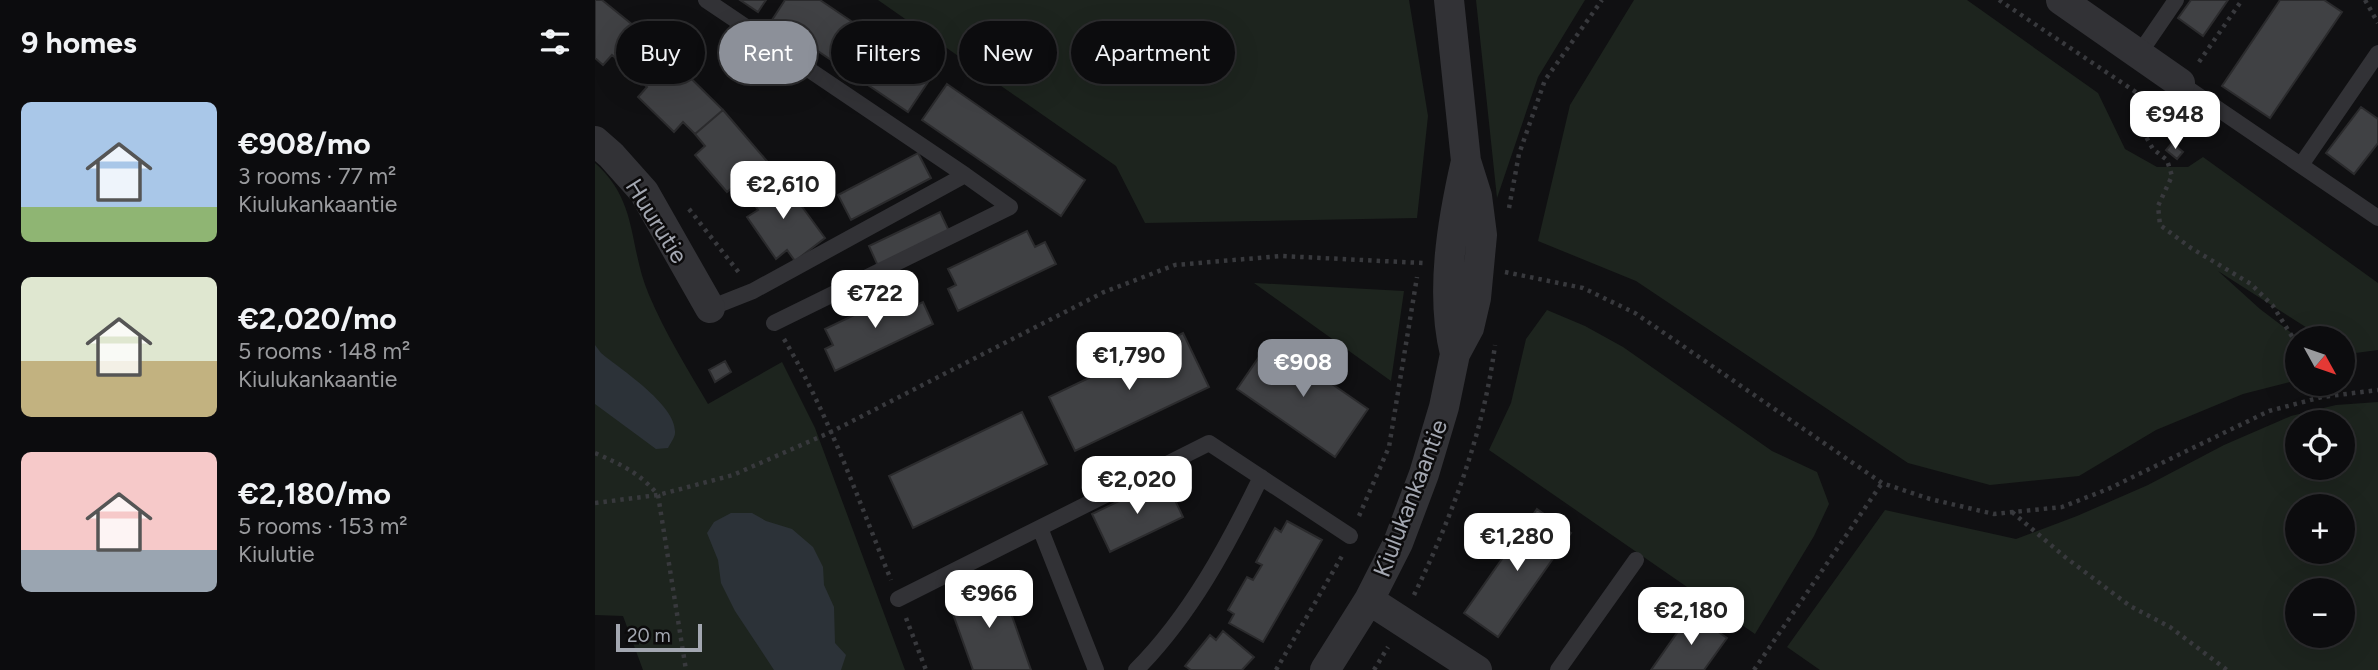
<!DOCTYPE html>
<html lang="en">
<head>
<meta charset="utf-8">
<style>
	:root { --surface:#0c0c0e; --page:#151517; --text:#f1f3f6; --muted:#9a9b9e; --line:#2c2c2e; --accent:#8c9099 }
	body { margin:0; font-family:Figtree,sans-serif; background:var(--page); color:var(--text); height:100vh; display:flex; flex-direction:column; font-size:26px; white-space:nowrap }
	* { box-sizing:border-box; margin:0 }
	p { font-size:23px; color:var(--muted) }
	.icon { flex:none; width:38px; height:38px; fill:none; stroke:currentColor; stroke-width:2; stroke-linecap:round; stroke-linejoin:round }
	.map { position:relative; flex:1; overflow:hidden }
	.side { display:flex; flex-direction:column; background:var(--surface); width:595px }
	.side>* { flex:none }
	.banner { position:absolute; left:21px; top:21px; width:665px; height:63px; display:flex; gap:14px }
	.needle { width:46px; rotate:130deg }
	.controls { position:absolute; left:1690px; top:326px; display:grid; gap:14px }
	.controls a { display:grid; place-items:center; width:70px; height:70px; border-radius:50%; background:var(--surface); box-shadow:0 7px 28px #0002,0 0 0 2px var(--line); font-size:35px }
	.scale { position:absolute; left:21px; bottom:18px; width:86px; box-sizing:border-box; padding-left:7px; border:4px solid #a3a7b1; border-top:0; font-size:19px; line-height:24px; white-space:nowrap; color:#a3a7b1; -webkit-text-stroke:5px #0c0b0c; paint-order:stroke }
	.price { position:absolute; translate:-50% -60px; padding:0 16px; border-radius:14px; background:#fff; color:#222; font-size:23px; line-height:46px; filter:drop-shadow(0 2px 4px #0008) }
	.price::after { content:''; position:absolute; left:50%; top:42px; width:21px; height:16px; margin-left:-10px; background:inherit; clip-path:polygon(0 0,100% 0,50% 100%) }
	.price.current { background:var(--accent); color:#fff }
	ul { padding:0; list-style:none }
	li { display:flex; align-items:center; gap:21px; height:175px; padding:0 21px }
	li span { display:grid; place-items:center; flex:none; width:196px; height:140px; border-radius:10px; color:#555 }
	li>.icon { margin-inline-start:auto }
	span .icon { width:84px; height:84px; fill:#fffc; stroke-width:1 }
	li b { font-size:30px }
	h2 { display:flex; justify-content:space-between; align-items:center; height:84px; padding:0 21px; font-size:30px }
	.pill { padding:0 24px; border-radius:32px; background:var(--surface); box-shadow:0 7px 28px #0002,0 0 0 2px var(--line); font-size:24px; line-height:63px }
	.pill.current { background:var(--accent); color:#fff }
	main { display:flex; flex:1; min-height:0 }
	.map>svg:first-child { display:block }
</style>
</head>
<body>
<main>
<section class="side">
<h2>9 homes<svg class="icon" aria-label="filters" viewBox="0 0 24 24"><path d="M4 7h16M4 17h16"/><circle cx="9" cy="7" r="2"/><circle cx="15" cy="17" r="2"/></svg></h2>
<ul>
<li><span style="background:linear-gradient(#a9c7e8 75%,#8fb573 0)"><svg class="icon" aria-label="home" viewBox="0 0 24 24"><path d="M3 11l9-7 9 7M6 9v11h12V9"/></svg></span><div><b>€908/mo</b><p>3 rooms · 77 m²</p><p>Kiulukankaantie</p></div></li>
<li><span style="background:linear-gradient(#dfe7d0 60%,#c2b280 0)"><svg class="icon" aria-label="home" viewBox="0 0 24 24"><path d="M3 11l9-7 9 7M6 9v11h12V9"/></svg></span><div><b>€2,020/mo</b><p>5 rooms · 148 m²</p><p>Kiulukankaantie</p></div></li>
<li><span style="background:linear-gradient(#f6c9c9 70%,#9aa5b1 0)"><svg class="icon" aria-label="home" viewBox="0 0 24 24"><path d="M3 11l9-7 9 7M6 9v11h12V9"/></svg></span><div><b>€2,180/mo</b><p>5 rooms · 153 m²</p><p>Kiulutie</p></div></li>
</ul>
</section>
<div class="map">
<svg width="1783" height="670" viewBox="0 0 1783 670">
	<rect width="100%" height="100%" fill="#101012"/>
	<path fill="#1d241e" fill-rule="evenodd" d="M 283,0 L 814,0 L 833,116 L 822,218 L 550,223 L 521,166 Z
		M 881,0 L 990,0 L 943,77 L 902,198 Z
		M 1039,0 L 1372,0 L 1503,93 L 1530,149 L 1562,167 L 1593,167 L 1608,157 L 1783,283 L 1783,350 L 1753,354 L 1748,351 L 1748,338 L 1728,338 L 1623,271 L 1665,309 L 1703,338 L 1703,380 L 1648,394 L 1561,430 L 1484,476 L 1395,485 L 1313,463 L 1041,281 L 943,241 L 975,105 Z
		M 0,163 C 44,202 33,246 54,295 C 70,333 92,368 113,404 L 187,362 L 220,428 L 310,670 L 48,670 L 28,616 L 0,615 Z
		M 659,283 L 809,291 L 796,381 Z
		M 952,310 L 990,326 L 1028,347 L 1177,451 L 1222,472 L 1234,504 L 1219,536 L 1160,634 L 894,450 L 916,403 L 931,339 Z
		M 1783,402 L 1783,670 L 1225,670 L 1192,647 L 1290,510 L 1421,539 L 1482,516 L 1553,485 L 1629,445 L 1696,416 L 1741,405 ZM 1703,422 L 1748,422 L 1748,467 L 1703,467 ZM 1703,506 L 1748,506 L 1748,551 L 1703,551 ZM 1703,590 L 1748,590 L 1748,635 L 1703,635 Z"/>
	<path fill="#2c3238" d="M 0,345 L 6,353 C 25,369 82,405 80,433 C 80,437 75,444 73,448 L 61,449 L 0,404 Z
		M 136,513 L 157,513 L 171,521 L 197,529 L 218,547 L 228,567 L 229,585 L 239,607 L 240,643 L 251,655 L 246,670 L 179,670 L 140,611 L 126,583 L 123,560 L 112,533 L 119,522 Z"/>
	<path fill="#404144" stroke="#2b2b2d" stroke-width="2" d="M 0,0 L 7,0 L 60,43 L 36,71 L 17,55 L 8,65 L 0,58 Z
		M 145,0 L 171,0 L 163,12 Z
		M 190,0 L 225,0 L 337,76 L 313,112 L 177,20 Z
		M 1596,0 L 1633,0 L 1608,36 L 1583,18 Z
		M 1685,0 L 1729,0 L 1747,12 L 1675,118 L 1627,86 Z
		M 60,43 L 128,110 L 100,134 L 88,122 L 79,132 L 43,97 L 52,87 L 36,71 Z
		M 352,84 L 490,180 L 466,216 L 327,120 Z
		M 1766,107 L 1783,119 L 1783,143 L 1759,174 L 1731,153 Z
		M 128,110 L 183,174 L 154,196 L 143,183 L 132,192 L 100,155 L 110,146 L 100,134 Z
		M 1577,143 L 1588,152 L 1582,159 L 1571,150 Z
		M 323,153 L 336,178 L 256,220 L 243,195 Z
		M 183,174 L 230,238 L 200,261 L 192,250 L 181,259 L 152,217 L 163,210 L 154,196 Z
		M 345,212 L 354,231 L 283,266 L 274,246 Z
		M 432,231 L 440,247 L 450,242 L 461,264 L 363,311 L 353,289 L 361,285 L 353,269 Z
		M 309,291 L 317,307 L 328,302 L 338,324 L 240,371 L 230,349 L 238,345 L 230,329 Z
		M 588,333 L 614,387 L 480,451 L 454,397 Z
		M 675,341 L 773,409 L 740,457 L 642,389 Z
		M 130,361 L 136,372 L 120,382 L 114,370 Z
		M 427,412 L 452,464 L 318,528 L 294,476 Z
		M 570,479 L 588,517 L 515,552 L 497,514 Z
		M 942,509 L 976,533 L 903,637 L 869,613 Z
		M 692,521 L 727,540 L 668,642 L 634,623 L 639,614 L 633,610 L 652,577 L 658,580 L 667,565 L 661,562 L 680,528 L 686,532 Z
		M 405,582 L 436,670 L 378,670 L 353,600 Z
		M 1096,613 L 1132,638 L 1109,670 L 1056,670 Z
		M 628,631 L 659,657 L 647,670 L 596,670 L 590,666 L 615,635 L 621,640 Z"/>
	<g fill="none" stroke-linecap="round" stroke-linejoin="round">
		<path stroke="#38393d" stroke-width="4.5" stroke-dasharray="3.5 5" stroke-linecap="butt" d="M 1404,0 L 1548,97
			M 1770,0 L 1783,23
			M 1604,62 L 1647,0
			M 1546,98 L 1542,121 L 1558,149 L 1572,160 L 1577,176 L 1563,206 L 1565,225 L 1596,248 L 1656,284 L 1678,306 L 1703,346
			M 914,208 L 924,154 L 950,80 L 1007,0
			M 94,209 L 145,274
			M 910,272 L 988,288 L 1040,313 L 1287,483 L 1335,499 L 1399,514 L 1467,507 L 1513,489 L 1674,411 L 1727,397 L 1783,390
			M 189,339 C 234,415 263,499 296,580
			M 1720,383 L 1727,397
			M 0,453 C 25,464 45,473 63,495 L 91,670
			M 0,503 L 63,495 L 138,475 L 236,432 L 509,292 L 580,265 L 686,256 L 828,263
			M 1417,512 L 1470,557 L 1535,606 L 1575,627 L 1632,670
			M 764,516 L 794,447 L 822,277
			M 819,595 C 857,517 889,431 900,345
			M 311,618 L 331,670
			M 681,670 L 747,556
			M 779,670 L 793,647
			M 1159,670 L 1287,483"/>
		<path stroke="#323236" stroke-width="16" d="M 111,0 L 370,175 L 158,291 L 115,308
			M 1544,54 L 1581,0
			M 1585,83 L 1783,218
			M 1706,165 L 1783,53
			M 179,323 L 415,207 L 370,175
			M 445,528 L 501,670
			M 303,599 L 614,443 L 755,536
			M 541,670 C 595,616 633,545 666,477
			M 963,670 L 1041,560"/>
		<path stroke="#323236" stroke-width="30" d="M 1466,0 L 1585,83
			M 0,141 L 16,155 L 49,192 L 115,308
			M 860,354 C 845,293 857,222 871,161
			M 774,600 L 882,670
			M 730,670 L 774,600 L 803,543 L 829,474 L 849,407 L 860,354 L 874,328 L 881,298 L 887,235 L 882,196 L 871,161 L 854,0"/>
	</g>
	<g text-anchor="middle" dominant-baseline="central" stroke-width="5" stroke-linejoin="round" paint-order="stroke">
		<g font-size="24" fill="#a3a7b1" stroke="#0c0b0c">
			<text transform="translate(62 221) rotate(58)">Huurutie</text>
			<text transform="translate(815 498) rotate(-69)">Kiulukankaantie</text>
		</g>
	</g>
</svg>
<div class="controls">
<a><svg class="needle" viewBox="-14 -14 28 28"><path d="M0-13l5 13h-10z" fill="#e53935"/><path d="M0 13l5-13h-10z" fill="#9a9b9e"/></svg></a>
<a><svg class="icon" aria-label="locate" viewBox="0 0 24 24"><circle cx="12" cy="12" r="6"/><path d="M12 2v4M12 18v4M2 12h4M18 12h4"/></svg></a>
<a>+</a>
<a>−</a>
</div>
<div class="scale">20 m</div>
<b class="price" style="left:1580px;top:151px">€948</b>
<b class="price" style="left:188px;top:221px">€2,610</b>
<b class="price" style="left:280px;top:330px">€722</b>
<b class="price" style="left:534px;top:392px">€1,790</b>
<b class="price current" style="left:708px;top:399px">€908</b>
<b class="price" style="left:542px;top:516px">€2,020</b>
<b class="price" style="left:922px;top:573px">€1,280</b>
<b class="price" style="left:394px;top:630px">€966</b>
<b class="price" style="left:1096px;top:647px">€2,180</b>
<div class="banner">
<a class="pill">Buy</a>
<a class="pill current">Rent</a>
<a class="pill">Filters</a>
<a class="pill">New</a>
<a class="pill">Apartment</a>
</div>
</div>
</main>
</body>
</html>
